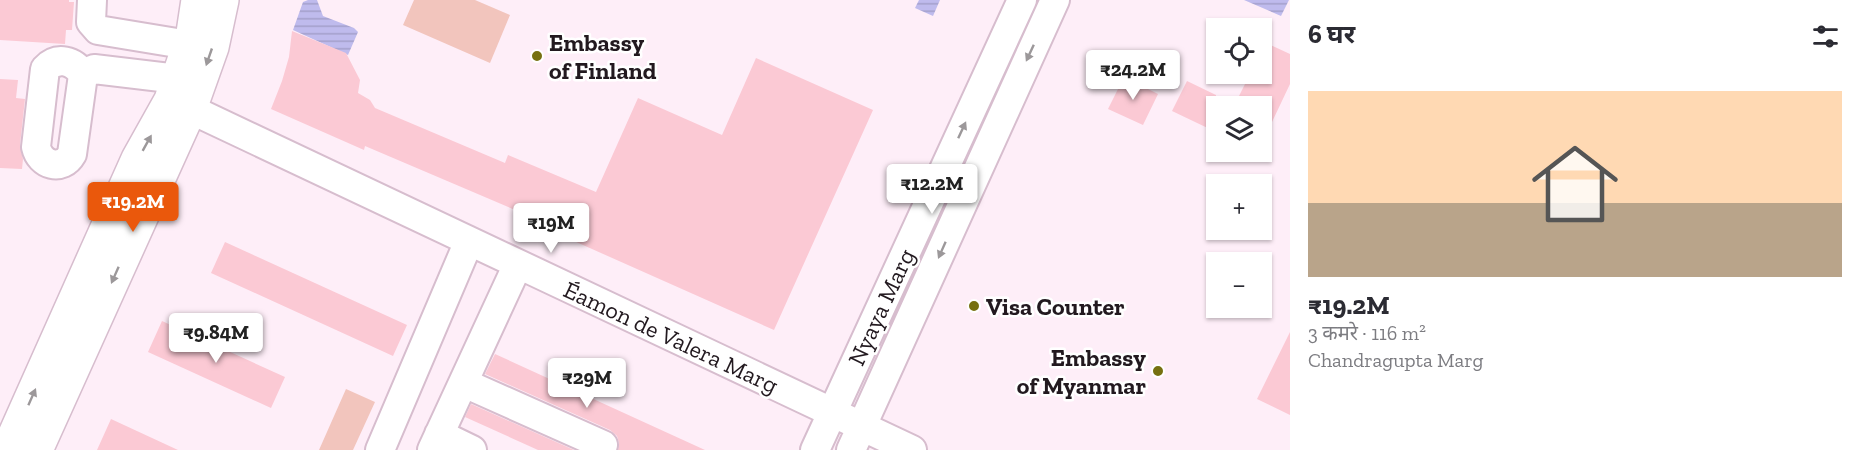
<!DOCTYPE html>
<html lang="hi">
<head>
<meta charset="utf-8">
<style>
	:root { --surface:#fff; --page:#f2f2f3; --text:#2b2b33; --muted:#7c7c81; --line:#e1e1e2; --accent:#ea580c }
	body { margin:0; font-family:"Zilla Slab","Noto Sans Devanagari",serif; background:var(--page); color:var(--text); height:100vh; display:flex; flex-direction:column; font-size:22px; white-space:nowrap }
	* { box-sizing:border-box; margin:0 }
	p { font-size:20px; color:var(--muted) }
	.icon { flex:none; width:33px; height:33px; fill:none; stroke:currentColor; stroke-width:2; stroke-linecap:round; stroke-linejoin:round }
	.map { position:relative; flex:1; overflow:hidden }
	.panel { display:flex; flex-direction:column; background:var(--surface); width:570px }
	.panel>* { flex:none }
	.tools { position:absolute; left:1206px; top:18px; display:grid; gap:12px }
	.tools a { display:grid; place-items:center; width:66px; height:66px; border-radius:0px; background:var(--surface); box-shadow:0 2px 4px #0004; font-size:30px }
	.price { position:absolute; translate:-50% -51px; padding:0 14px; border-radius:6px; background:#fff; color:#222; font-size:20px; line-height:39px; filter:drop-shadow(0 2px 3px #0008) }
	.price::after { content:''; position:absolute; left:50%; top:36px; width:18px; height:14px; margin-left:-9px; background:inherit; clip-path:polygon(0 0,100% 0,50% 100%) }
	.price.selected { background:var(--accent); color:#fff }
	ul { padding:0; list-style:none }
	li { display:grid; align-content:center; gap:12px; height:318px; padding:0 18px }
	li+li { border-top:2px solid var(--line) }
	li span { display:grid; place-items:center; height:186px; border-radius:0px; color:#555 }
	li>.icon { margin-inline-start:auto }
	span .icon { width:108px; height:108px; fill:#fffc; stroke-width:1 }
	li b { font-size:26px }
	h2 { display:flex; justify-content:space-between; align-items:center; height:72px; padding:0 18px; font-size:26px }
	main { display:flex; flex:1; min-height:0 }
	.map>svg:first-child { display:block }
</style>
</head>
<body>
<main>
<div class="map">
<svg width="1290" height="450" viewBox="0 0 1290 450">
	<defs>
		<pattern id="water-rules" width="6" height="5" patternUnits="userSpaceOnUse" patternTransform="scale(1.5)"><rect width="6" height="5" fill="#bfbbed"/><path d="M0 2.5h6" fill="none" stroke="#a4a0cb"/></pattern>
	</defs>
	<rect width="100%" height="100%" fill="#feeef8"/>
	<path fill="#f2c5bd" d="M 414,0 L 475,0 L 510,15 L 490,63 L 403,25 Z
		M 346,389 L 375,402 L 353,450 L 319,450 Z"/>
	<path fill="url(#water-rules)" d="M 308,0 L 317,0 L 323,16 L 354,28 L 358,32 L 348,55 L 293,30 L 303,2 Z
		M 919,0 L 940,0 L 933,16 L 915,8 Z
		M 1244,0 L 1289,0 L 1281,16 Z"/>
	<path fill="#fbc9d4" d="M 0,0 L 69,0 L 69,2 L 74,2 L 72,30 L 66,30 L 65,44 L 0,40 Z
		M 292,31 L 346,53 L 360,80 L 358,93 L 370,100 L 375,108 L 505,163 L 508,155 L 596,192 L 638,98 L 722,135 L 756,58 L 873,110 L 774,330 L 574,241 L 576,236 L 365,146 L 364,150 L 271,109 L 282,81 L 289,57 Z
		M 1262,41 L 1290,54 L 1290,84 L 1262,143 L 1262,106 L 1234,106 L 1250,74 L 1262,74 Z
		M 1124,77 L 1158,94 L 1143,125 L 1108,109 Z
		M 0,79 L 18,80 L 16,98 L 25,99 L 20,145 L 23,159 L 22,169 L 0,168 Z
		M 1187,81 L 1216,95 L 1216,132 L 1172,111 Z
		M 225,242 L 407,325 L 393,356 L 211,273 Z
		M 162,321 L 285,377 L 271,408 L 148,352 Z
		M 1290,332 L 1290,415 L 1257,399 Z
		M 495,354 L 705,450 L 618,450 L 619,443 L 617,436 L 610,430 L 485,374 Z
		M 471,404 L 574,450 L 538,450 L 465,417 Z
		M 111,419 L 178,450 L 97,450 Z"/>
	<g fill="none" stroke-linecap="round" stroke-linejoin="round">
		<defs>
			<path id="minor" d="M 92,0 L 91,22 L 98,30 L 189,45
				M 83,75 C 74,60 57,56 45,69 L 36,147 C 40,165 62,172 72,154 L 83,75 L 94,69 L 178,79
				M 171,100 L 912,450
				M 464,383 L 603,445
				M 439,434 L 472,450
				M 380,450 L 469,241
				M 432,450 L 518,264
				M 815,450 L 1022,0
				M 851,450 L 1055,0"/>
			<path id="major" d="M 8,450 L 138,159 L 171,100 L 193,33 L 198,0
				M 36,450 L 190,109 L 212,47 L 222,0"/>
		</defs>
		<use href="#minor" stroke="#d7bdce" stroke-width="32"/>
		<use href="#major" stroke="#d7bdce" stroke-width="36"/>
		<use href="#minor" stroke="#fff" stroke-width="28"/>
		<use href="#major" stroke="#fff" stroke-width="33"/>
	</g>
	<defs><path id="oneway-solid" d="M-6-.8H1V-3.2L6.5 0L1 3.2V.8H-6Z" transform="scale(1.5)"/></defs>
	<g fill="#9c989a">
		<use href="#oneway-solid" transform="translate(1030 53) rotate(115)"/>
		<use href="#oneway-solid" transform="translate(209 57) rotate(109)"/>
		<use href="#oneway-solid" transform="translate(962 130) rotate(-65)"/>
		<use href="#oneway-solid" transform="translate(147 143) rotate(-61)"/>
		<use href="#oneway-solid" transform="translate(942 250) rotate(114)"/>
		<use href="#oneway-solid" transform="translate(115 275) rotate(114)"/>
		<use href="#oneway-solid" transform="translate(32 397) rotate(-66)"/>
	</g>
	<g fill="#767010" stroke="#fff" stroke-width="2">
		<circle cx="537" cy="56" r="6"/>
		<circle cx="974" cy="306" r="6"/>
		<circle cx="1158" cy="371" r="6"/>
	</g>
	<g text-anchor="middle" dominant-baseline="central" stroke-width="5" stroke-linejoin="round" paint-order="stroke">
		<g font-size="24" font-weight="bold" fill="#22191f" stroke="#fff" text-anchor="start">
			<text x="549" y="42">Embassy<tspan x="549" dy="28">of Finland</tspan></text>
			<text x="986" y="306">Visa Counter</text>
			<text x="1146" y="357" text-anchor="end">Embassy<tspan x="1146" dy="28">of Myanmar</tspan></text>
		</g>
		<g font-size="24" fill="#22191f" stroke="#fff">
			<text transform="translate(881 307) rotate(-65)">Nyaya Marg</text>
			<text transform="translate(671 337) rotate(25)">Éamon de Valera Marg</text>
		</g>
	</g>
</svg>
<div class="tools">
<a><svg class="icon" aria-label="locate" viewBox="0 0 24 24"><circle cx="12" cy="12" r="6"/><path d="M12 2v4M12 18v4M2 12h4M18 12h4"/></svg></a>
<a><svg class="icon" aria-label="layers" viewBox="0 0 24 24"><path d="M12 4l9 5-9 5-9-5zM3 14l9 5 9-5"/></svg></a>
<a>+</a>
<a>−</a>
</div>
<b class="price" style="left:1133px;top:101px">₹24.2M</b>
<b class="price" style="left:932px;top:215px">₹12.2M</b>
<b class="price selected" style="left:133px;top:233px">₹19.2M</b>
<b class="price" style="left:551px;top:254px">₹19M</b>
<b class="price" style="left:216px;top:364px">₹9.84M</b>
<b class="price" style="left:587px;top:409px">₹29M</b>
</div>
<section class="panel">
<h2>6 घर<svg class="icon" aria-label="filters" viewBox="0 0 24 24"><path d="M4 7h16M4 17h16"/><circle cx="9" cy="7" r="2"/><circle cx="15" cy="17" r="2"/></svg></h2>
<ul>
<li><span style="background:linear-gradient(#ffd9b3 60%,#b9a48a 0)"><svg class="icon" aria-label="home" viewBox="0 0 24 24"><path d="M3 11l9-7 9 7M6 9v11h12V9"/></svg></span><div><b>₹19.2M</b><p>3 कमरे · 116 m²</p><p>Chandragupta Marg</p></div></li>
</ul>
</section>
</main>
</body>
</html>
